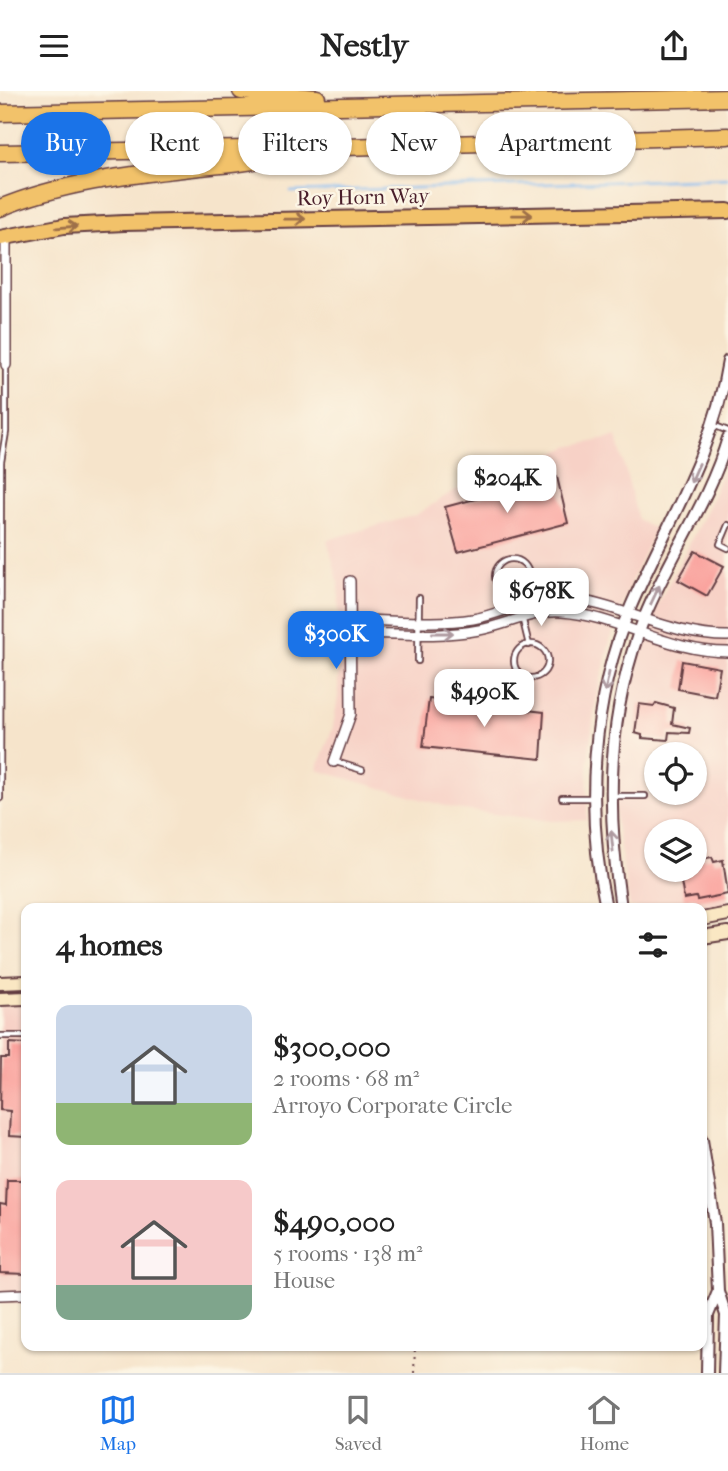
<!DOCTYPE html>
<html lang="en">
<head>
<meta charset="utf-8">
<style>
	:root { --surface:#fff; --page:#f6f6f6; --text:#222; --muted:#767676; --line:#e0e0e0; --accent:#1a73e8 }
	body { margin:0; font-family:"IM FELL French Canon",serif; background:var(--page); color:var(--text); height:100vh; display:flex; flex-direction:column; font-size:26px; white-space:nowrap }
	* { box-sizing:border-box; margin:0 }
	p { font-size:23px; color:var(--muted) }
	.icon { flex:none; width:38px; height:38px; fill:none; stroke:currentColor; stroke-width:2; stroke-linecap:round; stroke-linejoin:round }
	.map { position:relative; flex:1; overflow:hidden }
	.side { position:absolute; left:21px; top:812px; width:686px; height:448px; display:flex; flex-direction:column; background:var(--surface); border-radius:14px; box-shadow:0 2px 5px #0004 }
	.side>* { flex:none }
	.top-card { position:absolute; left:21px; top:21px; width:686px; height:63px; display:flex; gap:14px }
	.buttons { position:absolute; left:644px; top:651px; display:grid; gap:14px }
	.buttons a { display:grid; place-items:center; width:63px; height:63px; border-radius:50%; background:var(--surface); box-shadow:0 2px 5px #0004; font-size:35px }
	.price { position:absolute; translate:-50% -60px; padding:0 16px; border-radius:14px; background:#fff; color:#222; font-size:23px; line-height:46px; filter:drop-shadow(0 2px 4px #0008) }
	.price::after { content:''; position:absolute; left:50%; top:42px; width:21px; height:16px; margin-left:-10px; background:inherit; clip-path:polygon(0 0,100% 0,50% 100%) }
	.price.current { background:var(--accent); color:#fff }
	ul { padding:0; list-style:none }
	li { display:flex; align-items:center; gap:21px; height:175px; padding:0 35px }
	li span { display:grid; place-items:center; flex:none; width:196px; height:140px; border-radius:14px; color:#555 }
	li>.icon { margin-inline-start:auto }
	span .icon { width:84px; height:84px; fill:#fffc; stroke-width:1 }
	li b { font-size:30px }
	h2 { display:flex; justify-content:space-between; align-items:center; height:84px; padding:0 35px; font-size:30px }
	.tag { padding:0 24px; border-radius:32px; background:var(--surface); box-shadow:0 2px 5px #0004; font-size:24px; line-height:63px }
	.tag.current { background:var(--accent); color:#fff }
	header { display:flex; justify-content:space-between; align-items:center; height:91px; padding:0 35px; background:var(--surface); font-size:32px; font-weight:700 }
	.tabs { display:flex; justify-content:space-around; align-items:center; height:98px; border-top:2px solid var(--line); background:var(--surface); font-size:19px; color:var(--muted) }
	.tabs a { display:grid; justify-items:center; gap:4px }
	.tabs .current { color:var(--accent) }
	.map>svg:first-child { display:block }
</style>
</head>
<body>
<header><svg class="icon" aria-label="menu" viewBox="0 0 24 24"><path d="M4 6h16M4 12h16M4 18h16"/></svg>Nestly<svg class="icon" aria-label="share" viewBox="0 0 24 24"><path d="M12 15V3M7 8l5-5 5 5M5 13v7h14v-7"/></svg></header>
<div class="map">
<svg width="728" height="1282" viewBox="0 0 728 1282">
	<rect width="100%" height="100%" fill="#fcf5e5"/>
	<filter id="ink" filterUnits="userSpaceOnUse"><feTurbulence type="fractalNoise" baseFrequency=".0143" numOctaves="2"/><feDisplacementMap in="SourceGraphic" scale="14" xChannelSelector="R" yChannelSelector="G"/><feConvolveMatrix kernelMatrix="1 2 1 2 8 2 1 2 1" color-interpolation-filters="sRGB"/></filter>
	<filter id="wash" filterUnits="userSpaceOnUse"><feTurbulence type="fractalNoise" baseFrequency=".00686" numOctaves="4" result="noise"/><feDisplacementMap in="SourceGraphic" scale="28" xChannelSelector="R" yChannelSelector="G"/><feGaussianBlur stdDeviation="1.57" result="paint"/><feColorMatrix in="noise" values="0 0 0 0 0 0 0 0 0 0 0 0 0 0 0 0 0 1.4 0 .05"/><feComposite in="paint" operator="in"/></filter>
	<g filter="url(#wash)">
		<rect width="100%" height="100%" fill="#f6e4cb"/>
		<path fill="#f7d1c6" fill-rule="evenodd" d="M 617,346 L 638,429 L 655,438 L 630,493 L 610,550 L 596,609 L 588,669 L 587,729 L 552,730 L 456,718 L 317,679 L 333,636 L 338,606 L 339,493 L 327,449 L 416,424 L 455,399 L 527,381 L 546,366 L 568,356 Z
			M 728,367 L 728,818 L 702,823 L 702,817 L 630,817 L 616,732 L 616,680 L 622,627 L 634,576 L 651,527 L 705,422 ZM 656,663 L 695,663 L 695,702 L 656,702 ZM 656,740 L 695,740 L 695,779 L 656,779 Z
			M 0,915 L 26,915 L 26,1213 L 0,1212 Z"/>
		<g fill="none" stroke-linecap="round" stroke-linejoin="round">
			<path stroke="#81baf1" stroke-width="2.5" d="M 291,101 L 728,87"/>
		</g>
		<g id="blocks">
			<path fill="#faa29d" d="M 557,386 L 568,432 L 458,461 L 445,416 Z
				M 695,460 L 724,475 L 707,505 L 678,489 Z
				M 682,570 L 720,577 L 715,605 L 678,598 Z
				M 429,608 L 544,621 L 541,668 L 423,656 Z
				M 656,612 L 674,617 L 672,633 L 690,637 L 689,642 L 669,641 L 668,649 L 642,647 L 642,644 L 635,642 L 639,613 L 654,615 Z
				M 712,766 L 714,771 L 723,769 L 728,803 L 697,809 L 696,806 L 684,808 L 679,779 L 695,779 L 695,769 Z
				M 9,952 L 26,953 L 26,1046 L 9,1045 L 10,1020 L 0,1019 L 1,967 L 9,967 Z
				M 7,1089 L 26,1089 L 26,1183 L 0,1182 L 0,1113 L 6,1114 Z"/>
		</g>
	</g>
	<g filter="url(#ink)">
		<use href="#blocks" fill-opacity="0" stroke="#643d43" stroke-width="2"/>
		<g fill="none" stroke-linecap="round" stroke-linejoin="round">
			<defs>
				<path id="service" d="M 713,334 L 728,340
					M 728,434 L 720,453 L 728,457
					M495 485a17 17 0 1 1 34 0a17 17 0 1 1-34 0Z
					M 516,501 L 529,554
					M514 570a17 17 0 1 1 34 0a17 17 0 1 1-34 0Z
					M 418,570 L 419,507
					M 527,600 L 529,587
					M 336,671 L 362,679
					M 611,705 L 645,705
					M 0,707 L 1,371 L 6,341 L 6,275
					M 562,707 L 592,707
					M 0,945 L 26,945"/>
				<path id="minor" d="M 6,145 L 6,274
					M 350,529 C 390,529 434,534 473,528 C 504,523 529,505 561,507 C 619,511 670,546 728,545
					M 350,542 C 392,542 438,547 479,539 C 507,534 532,519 562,521 C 618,525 667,561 728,561
					M 334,671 L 351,623 L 350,490
					M 0,1204 L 26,1203"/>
				<path id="tertiary" d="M 606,817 C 585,720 591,608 631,515 C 666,434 714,360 728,270
					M 621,817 C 606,715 606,623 645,525 C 670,464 709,411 728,347
					M 702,1049 L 715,1132 L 718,1200 L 726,1224 L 724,1282
					M 707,1282 L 708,1224 L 718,1200"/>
				<path id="secondary" d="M 702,828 L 728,823
					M 702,846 L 728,842
					M 0,892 L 26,891
					M 0,908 L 26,907"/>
				<path id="primary" d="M 0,147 L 64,135 L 124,132 L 728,120"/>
				<path id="motorway" d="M 241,0 L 317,7
					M 0,22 L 728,7
					M 0,62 L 309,57 L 728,45
					M 0,117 C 60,92 127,84 191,77 C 222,74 252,72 282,64"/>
			</defs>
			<use href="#service" stroke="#643d43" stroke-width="8"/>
			<use href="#minor" stroke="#643d43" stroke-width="12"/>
			<use href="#tertiary" stroke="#643d43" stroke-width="14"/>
			<use href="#secondary" stroke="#643d43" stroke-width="16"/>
			<use href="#primary" stroke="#643d43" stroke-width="18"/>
			<use href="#motorway" stroke="#643d43" stroke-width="19"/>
			<path stroke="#643d43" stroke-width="2" stroke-dasharray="2 5" stroke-linecap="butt" d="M 414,1282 L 415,1255"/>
			<use href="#service" stroke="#fff" stroke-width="4.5"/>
			<use href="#minor" stroke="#fff" stroke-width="9"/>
			<use href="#tertiary" stroke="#fff" stroke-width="10"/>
			<use href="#secondary" stroke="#fae7c3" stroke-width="12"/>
			<use href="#primary" stroke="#f2c26a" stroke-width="14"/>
			<use href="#motorway" stroke="#f2c26a" stroke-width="16"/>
		</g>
		<defs><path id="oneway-shaft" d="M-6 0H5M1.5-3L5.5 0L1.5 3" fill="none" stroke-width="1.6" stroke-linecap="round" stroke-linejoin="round" transform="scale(1.75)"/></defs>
		<g stroke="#9e704a">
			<use href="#oneway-shaft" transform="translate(522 124) rotate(-1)"/>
			<use href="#oneway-shaft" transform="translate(295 128) rotate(-1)"/>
			<use href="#oneway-shaft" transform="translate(67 136) rotate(-5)"/>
		</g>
		<g stroke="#ae9aa0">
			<use href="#oneway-shaft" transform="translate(695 382) rotate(114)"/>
			<use href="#oneway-shaft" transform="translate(655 504) rotate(-65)"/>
			<use href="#oneway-shaft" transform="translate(443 542)"/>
			<use href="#oneway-shaft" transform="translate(607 591) rotate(102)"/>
			<use href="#oneway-shaft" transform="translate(612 750) rotate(-96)"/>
		</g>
	</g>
	<g text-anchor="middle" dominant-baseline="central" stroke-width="5" stroke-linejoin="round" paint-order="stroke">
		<g font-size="21" fill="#4a1f2b" stroke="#fcf5e5">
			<text transform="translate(363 106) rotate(-1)">Roy Horn Way</text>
		</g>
	</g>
</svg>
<div class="buttons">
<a><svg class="icon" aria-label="locate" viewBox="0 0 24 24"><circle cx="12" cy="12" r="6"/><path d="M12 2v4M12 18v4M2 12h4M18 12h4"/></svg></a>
<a><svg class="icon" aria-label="layers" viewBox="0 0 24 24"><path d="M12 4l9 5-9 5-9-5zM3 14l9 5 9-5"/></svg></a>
</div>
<b class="price" style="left:507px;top:424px">$204K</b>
<b class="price" style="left:541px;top:537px">$678K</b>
<b class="price current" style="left:336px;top:580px">$300K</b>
<b class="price" style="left:484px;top:638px">$490K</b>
<div class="top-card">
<a class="tag current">Buy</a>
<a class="tag">Rent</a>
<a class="tag">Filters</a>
<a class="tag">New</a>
<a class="tag">Apartment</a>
</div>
<section class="side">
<h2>4 homes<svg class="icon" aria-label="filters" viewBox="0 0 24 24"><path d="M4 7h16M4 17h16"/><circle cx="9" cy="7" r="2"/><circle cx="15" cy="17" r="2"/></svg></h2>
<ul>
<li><span style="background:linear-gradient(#c9d6e8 70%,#8fb573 0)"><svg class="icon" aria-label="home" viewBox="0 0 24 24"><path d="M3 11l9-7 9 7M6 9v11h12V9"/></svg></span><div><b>$300,000</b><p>2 rooms · 68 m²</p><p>Arroyo Corporate Circle</p></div></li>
<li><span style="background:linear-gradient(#f6c9c9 75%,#7fa58c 0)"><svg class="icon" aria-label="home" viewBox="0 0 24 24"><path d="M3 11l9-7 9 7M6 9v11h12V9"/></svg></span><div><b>$490,000</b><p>5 rooms · 138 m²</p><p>House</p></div></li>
</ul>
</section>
</div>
<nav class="tabs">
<a class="current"><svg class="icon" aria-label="map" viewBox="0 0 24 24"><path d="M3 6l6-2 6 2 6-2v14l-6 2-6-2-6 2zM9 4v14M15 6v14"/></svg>Map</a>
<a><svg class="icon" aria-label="saved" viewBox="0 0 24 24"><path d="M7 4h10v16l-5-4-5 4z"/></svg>Saved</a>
<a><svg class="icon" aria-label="home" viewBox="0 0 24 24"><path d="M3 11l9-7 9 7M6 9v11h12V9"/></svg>Home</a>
</nav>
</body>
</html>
